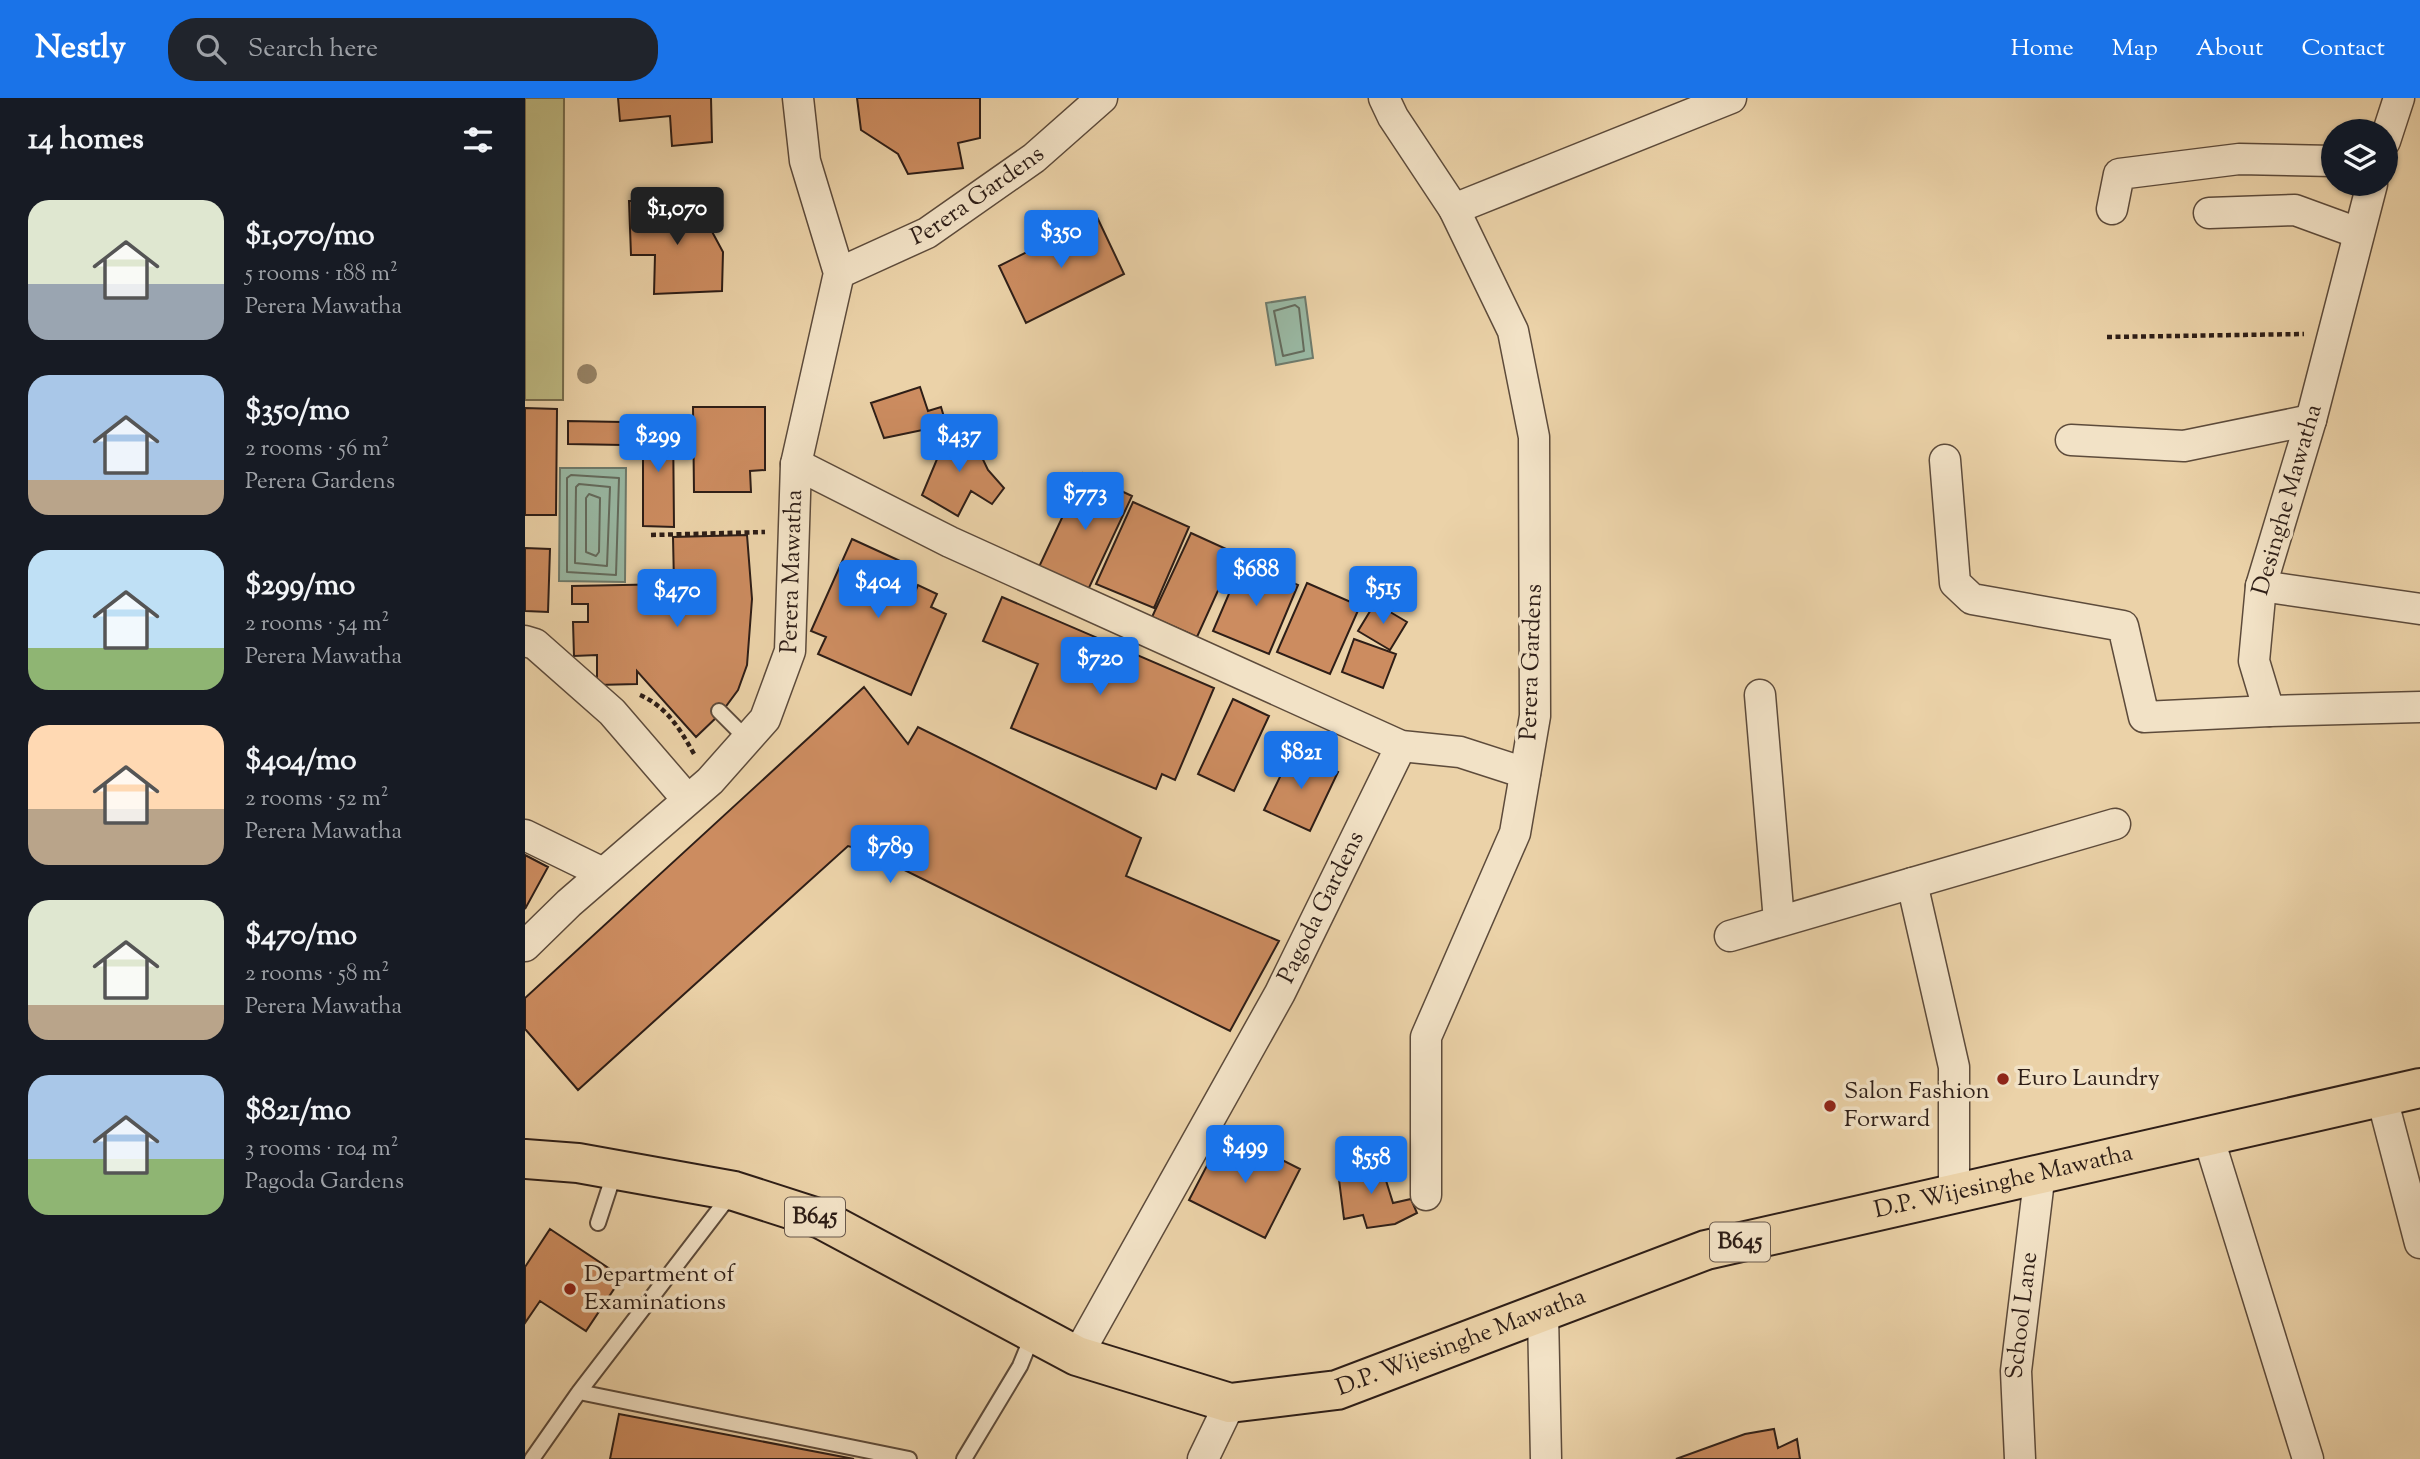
<!DOCTYPE html>
<html lang="en">
<head>
<meta charset="utf-8">
<style>
	:root { --surface:#171b24; --page:#20242c; --text:#f1f3f6; --muted:#9ea1a6; --accent:#1a73e8 }
	body { margin:0; font-family:"Sorts Mill Goudy",serif; background:var(--page); color:var(--text); height:100vh; display:flex; flex-direction:column; font-size:26px; white-space:nowrap }
	* { box-sizing:border-box; margin:0 }
	p { font-size:23px; color:var(--muted) }
	.icon { flex:none; width:38px; height:38px; fill:none; stroke:currentColor; stroke-width:2; stroke-linecap:round; stroke-linejoin:round }
	.map { position:relative; flex:1; overflow:hidden }
	.details { display:flex; flex-direction:column; background:var(--surface); width:525px }
	.details>* { flex:none }
	.tools { position:absolute; left:1796px; top:21px; display:grid; gap:14px }
	.tools a { display:grid; place-items:center; width:77px; height:77px; border-radius:50%; background:var(--surface); box-shadow:0 2px 5px #0004; font-size:35px }
	.price { position:absolute; translate:-50% -60px; padding:0 16px; border-radius:7px; background:var(--accent); color:#fff; font-size:23px; line-height:46px; filter:drop-shadow(0 2px 4px #0008) }
	.price::after { content:''; position:absolute; left:50%; top:42px; width:21px; height:16px; margin-left:-10px; background:inherit; clip-path:polygon(0 0,100% 0,50% 100%) }
	.price.current { background:#222; color:#fff }
	ul { padding:0; list-style:none }
	li { display:flex; align-items:center; gap:21px; height:175px; padding:0 28px }
	li span { display:grid; place-items:center; flex:none; width:196px; height:140px; border-radius:21px; color:#555 }
	li>.icon { margin-inline-start:auto }
	span .icon { width:84px; height:84px; fill:#fffc; stroke-width:1 }
	li b { font-size:30px }
	h2 { display:flex; justify-content:space-between; align-items:center; height:84px; padding:0 28px; font-size:30px }
	header { display:flex; align-items:center; gap:42px; box-sizing:border-box; height:98px; padding:0 35px; background:var(--accent); color:#fff }
	header strong { font-size:33px }
	nav { display:flex; gap:38px; margin-inline-start:auto; font-size:24px }
	.search { width:490px; height:63px; background:var(--page); display:flex; align-items:center; gap:18px; box-sizing:border-box; padding:0 24px; border-radius:28px; color:var(--muted); font-size:26px }
	main { display:flex; flex:1; min-height:0 }
	.map>svg:first-child { display:block }
</style>
</head>
<body>
<header>
<strong>Nestly</strong>
<div class="search"><svg class="icon" aria-label="search" viewBox="0 0 24 24"><circle cx="10" cy="10" r="6"/><path d="M15 15l6 6"/></svg>Search here</div>
<nav><a>Home</a><a>Map</a><a>About</a><a>Contact</a></nav>
</header>
<main>
<section class="details">
<h2>14 homes<svg class="icon" aria-label="filters" viewBox="0 0 24 24"><path d="M4 7h16M4 17h16"/><circle cx="9" cy="7" r="2"/><circle cx="15" cy="17" r="2"/></svg></h2>
<ul>
<li><span style="background:linear-gradient(#dfe7d0 60%,#9aa5b1 0)"><svg class="icon" aria-label="home" viewBox="0 0 24 24"><path d="M3 11l9-7 9 7M6 9v11h12V9"/></svg></span><div><b>$1,070/mo</b><p>5 rooms · 188 m²</p><p>Perera Mawatha</p></div></li>
<li><span style="background:linear-gradient(#a9c7e8 75%,#b9a48a 0)"><svg class="icon" aria-label="home" viewBox="0 0 24 24"><path d="M3 11l9-7 9 7M6 9v11h12V9"/></svg></span><div><b>$350/mo</b><p>2 rooms · 56 m²</p><p>Perera Gardens</p></div></li>
<li><span style="background:linear-gradient(#bfe0f5 70%,#8fb573 0)"><svg class="icon" aria-label="home" viewBox="0 0 24 24"><path d="M3 11l9-7 9 7M6 9v11h12V9"/></svg></span><div><b>$299/mo</b><p>2 rooms · 54 m²</p><p>Perera Mawatha</p></div></li>
<li><span style="background:linear-gradient(#ffd9b3 60%,#b9a48a 0)"><svg class="icon" aria-label="home" viewBox="0 0 24 24"><path d="M3 11l9-7 9 7M6 9v11h12V9"/></svg></span><div><b>$404/mo</b><p>2 rooms · 52 m²</p><p>Perera Mawatha</p></div></li>
<li><span style="background:linear-gradient(#dfe7d0 75%,#b9a48a 0)"><svg class="icon" aria-label="home" viewBox="0 0 24 24"><path d="M3 11l9-7 9 7M6 9v11h12V9"/></svg></span><div><b>$470/mo</b><p>2 rooms · 58 m²</p><p>Perera Mawatha</p></div></li>
<li><span style="background:linear-gradient(#a9c7e8 60%,#8fb573 0)"><svg class="icon" aria-label="home" viewBox="0 0 24 24"><path d="M3 11l9-7 9 7M6 9v11h12V9"/></svg></span><div><b>$821/mo</b><p>3 rooms · 104 m²</p><p>Pagoda Gardens</p></div></li>
</ul>
</section>
<div class="map">
<svg width="1895" height="1361" viewBox="0 0 1895 1361">
	<rect width="100%" height="100%" fill="#ebd2a8"/>
	<filter id="stains"><feTurbulence type="fractalNoise" baseFrequency=".00286" numOctaves="4"/><feColorMatrix values="0 0 0 0 .2 0 0 0 0 .09 0 0 0 0 .02 0 0 0 .5 -.17"/></filter>
	<radialGradient id="worn" r=".72"><stop offset=".6" stop-color="#630" stop-opacity="0"/><stop offset="1" stop-color="#630" stop-opacity=".3"/></radialGradient>
	<path fill="#beba83" stroke="#766c4d" stroke-width="2" d="M 0,0 L 39,0 L 38,302 L 0,302 Z"/>
	<path fill="#99b8a3" stroke="#6e7a6b" stroke-width="2" d="M 780,199 L 788,260 L 751,267 L 741,205 Z
		M 35,370 L 101,370 L 100,484 L 34,483 Z"/>
	<g fill="none" stroke-linecap="round" stroke-linejoin="round">
		<path stroke="#646b5d" stroke-width="2" d="M 770,207 L 774,210 L 779,253 L 758,258 L 749,213 Z
			M 46,377 L 94,380 L 91,477 L 42,474 L 42,380 Z
			M 54,386 L 85,389 L 82,468 L 50,465 L 51,389 Z
			M 64,396 L 75,400 L 74,454 L 71,458 L 61,454 L 61,400 Z"/>
	</g>
	<path fill="#cc8c60" stroke="#2e1e17" stroke-width="2" d="M 93,0 L 186,0 L 187,44 L 147,48 L 145,18 L 95,23 Z
		M 332,0 L 455,0 L 455,40 L 433,45 L 438,70 L 383,76 L 373,56 L 336,32 Z
		M 104,103 L 147,103 L 177,115 L 198,154 L 197,193 L 129,196 L 130,157 L 106,157 Z
		M 572,119 L 599,176 L 501,225 L 474,168 Z
		M 395,289 L 403,313 L 416,309 L 419,319 L 417,328 L 359,340 L 346,305 Z
		M 168,309 L 240,309 L 240,372 L 225,373 L 226,394 L 169,394 Z
		M 0,310 L 32,311 L 31,417 L 0,417 Z
		M 118,322 L 148,322 L 149,429 L 118,428 Z
		M 43,323 L 98,324 L 98,347 L 43,346 Z
		M 434,330 L 451,347 L 463,372 L 479,390 L 467,406 L 446,393 L 433,418 L 397,397 L 415,354 L 407,347 L 417,331 L 430,338 Z
		M 558,375 L 607,398 L 562,494 L 513,471 Z
		M 608,404 L 664,429 L 629,510 L 571,486 Z
		M 666,435 L 710,455 L 672,539 L 627,519 Z
		M 222,437 L 227,501 L 222,567 L 213,592 L 196,615 L 171,639 L 112,573 L 112,586 L 72,587 L 72,557 L 49,558 L 48,524 L 63,524 L 63,506 L 47,506 L 47,488 L 149,486 L 148,439 Z
		M 327,441 L 384,467 L 374,490 L 389,497 L 393,487 L 412,496 L 406,509 L 421,516 L 386,597 L 293,556 L 301,539 L 286,533 Z
		M 0,450 L 25,451 L 23,514 L 0,513 Z
		M 718,463 L 773,487 L 744,556 L 688,533 Z
		M 782,485 L 835,508 L 805,576 L 752,554 Z
		M 477,499 L 689,590 L 650,682 L 637,676 L 631,691 L 486,630 L 513,566 L 458,543 Z
		M 850,505 L 882,524 L 865,552 L 833,533 Z
		M 829,541 L 871,556 L 858,590 L 817,574 Z
		M 339,589 L 383,646 L 393,629 L 616,740 L 601,778 L 754,843 L 705,933 L 341,753 L 323,748 L 53,992 L 0,931 L 0,900 Z
		M 708,601 L 744,618 L 709,693 L 673,676 Z
		M 767,654 L 813,674 L 785,733 L 739,712 Z
		M 0,757 L 23,769 L 0,811 Z
		M 700,1033 L 775,1071 L 740,1140 L 664,1102 Z
		M 854,1060 L 868,1105 L 886,1101 L 892,1115 L 870,1126 L 842,1130 L 838,1117 L 819,1121 L 813,1074 Z
		M 25,1131 L 97,1179 L 61,1233 L 15,1203 L 0,1225 L 0,1169 Z
		M 94,1316 L 329,1361 L 85,1361 Z
		M 1249,1331 L 1253,1350 L 1272,1341 L 1275,1361 L 1151,1361 L 1220,1336 Z"/>
	<g fill="none" stroke-linecap="round" stroke-linejoin="round">
		<defs>
			<path id="lane" d="M 194,613 L 222,641
				M 73,1125 L 90,1073
				M 54,1294 L 384,1361
				M 7,1361 L 54,1294 L 206,1096
				M 439,1361 L 495,1268 L 508,1236"/>
			<g id="street">
				<path d="M 859,0 L 868,19 L 929,111 L 988,233 L 1009,339 L 1010,618 L 990,735 L 901,939 L 901,1097"/>
				<path d="M 1860,43 L 1874,0"/>
				<path d="M 1847,86 L 1786,322 L 1736,488 L 1729,563 L 1744,613 L 1895,609"/>
				<path d="M 929,111 L 1206,0"/>
				<path d="M 1587,111 L 1594,76 L 1714,61 L 1808,63"/>
				<path d="M 1684,115 L 1770,112 L 1833,135"/>
				<path id="s1" d="M 314,175 L 402,135 L 509,60 L 577,0"/>
				<path d="M 1546,342 L 1659,348 L 1786,322"/>
				<path d="M 1420,362 L 1430,485 L 1447,501 L 1598,528 L 1619,619 L 1744,613"/>
				<path d="M 271,366 L 425,444 L 876,648 L 935,654 L 1000,675"/>
				<path d="M 1736,488 L 1895,511"/>
				<path d="M 0,543 L 10,546 L 87,614 L 162,701"/>
				<path d="M 1235,597 L 1254,823"/>
				<path d="M 0,737 L 78,775"/>
				<path d="M 1387,785 L 1429,969 L 1429,1093"/>
				<path d="M 1205,838 L 1590,726"/>
				<path id="s2" d="M 0,848 L 44,805 L 185,683 L 240,621 L 265,553 L 271,366 L 314,175 L 280,63 L 273,0"/>
				<path d="M 1856,996 L 1895,1145"/>
				<path d="M 1683,1038 L 1783,1361"/>
				<path d="M 1018,1216 L 1021,1361"/>
				<path id="s3" d="M 552,1258 L 755,895 L 876,648"/>
				<path d="M 678,1361 L 705,1305"/>
				<path id="s4" d="M 1495,1361 L 1491,1273 L 1515,1074"/>
			</g>
			<g id="primary">
				<path id="s5" d="M 0,1061 L 53,1065 L 209,1093 L 296,1121 L 552,1258 L 705,1305 L 812,1292 L 1181,1152 L 1895,990"/>
			</g>
		</defs>
		<use href="#lane" stroke="#5d4b3b" stroke-width="18"/>
		<use href="#street" stroke="#5d4b3b" stroke-width="33"/>
		<use href="#primary" stroke="#2e1e17" stroke-width="42"/>
		<path stroke="#2e1e17" stroke-width="4.5" stroke-dasharray="5 3.5" stroke-linecap="butt" d="M 1582,239 L 1779,236
			M 126,437 L 240,434
			M 115,597 C 142,609 155,631 169,656"/>
		<use href="#lane" stroke="#f2e2c6" stroke-width="14"/>
		<use href="#street" stroke="#f2e2c6" stroke-width="30"/>
		<use href="#primary" stroke="#ebd2a8" stroke-width="38"/>
	</g>
	<circle fill="#978467" cx="62" cy="276" r="10"/>
	<g fill="#8f2418" stroke="#f2e2c6" stroke-width="2.5">
		<circle cx="1478" cy="981" r="7"/>
		<circle cx="1305" cy="1008" r="7"/>
		<circle cx="45" cy="1191" r="7"/>
	</g>
	<g text-anchor="middle" dominant-baseline="central" stroke-width="7" stroke-linejoin="round" paint-order="stroke">
		<g fill="#f2e2c6" stroke="#69594c" stroke-width="2">
			<rect x="260" y="1099.5" width="60" height="39" rx="5"/>
			<rect x="1185" y="1124.5" width="60" height="39" rx="5"/>
		</g>
		<g font-size="23" font-weight="bold" fill="#2e1e17">
			<text x="290" y="1119">B645</text>
			<text x="1215" y="1144">B645</text>
		</g>
		<g font-size="24" fill="#2e1e17" stroke="#f2e2c6">
			<text stroke="none"><textPath href="#s1" startOffset="159">Perera Gardens</textPath></text>
			<text transform="translate(1763 402) rotate(-74)">Desinghe Mawatha</text>
			<text stroke="none"><textPath href="#s2" startOffset="483">Perera Mawatha</textPath></text>
			<text transform="translate(1007 564) rotate(-88)">Perera Gardens</text>
			<text stroke="none"><textPath href="#s3" startOffset="511">Pagoda Gardens</textPath></text>
			<text stroke="none"><textPath href="#s5" startOffset="1561">D.P. Wijesinghe Mawatha</textPath></text>
			<text stroke="none"><textPath href="#s4" startOffset="144">School Lane</textPath></text>
			<text stroke="none"><textPath href="#s5" startOffset="994">D.P. Wijesinghe Mawatha</textPath></text>
		</g>
		<g font-size="24" fill="#2e1e17" stroke="#f2e2c6" text-anchor="start">
			<text x="1492" y="981">Euro Laundry</text>
			<text x="1319" y="994">Salon Fashion<tspan x="1319" dy="28">Forward</tspan></text>
			<text x="59" y="1177">Department of<tspan x="59" dy="28">Examinations</tspan></text>
		</g>
	</g>
	<rect width="100%" height="100%" filter="url(#stains)"/>
	<rect width="100%" height="100%" fill="url(#worn)"/>
</svg>
<div class="tools">
<a><svg class="icon" aria-label="layers" viewBox="0 0 24 24"><path d="M12 4l9 5-9 5-9-5zM3 14l9 5 9-5"/></svg></a>
</div>
<b class="price current" style="left:152px;top:149px">$1,070</b>
<b class="price" style="left:536px;top:172px">$350</b>
<b class="price" style="left:133px;top:376px">$299</b>
<b class="price" style="left:434px;top:376px">$437</b>
<b class="price" style="left:560px;top:434px">$773</b>
<b class="price" style="left:731px;top:510px">$688</b>
<b class="price" style="left:353px;top:522px">$404</b>
<b class="price" style="left:858px;top:528px">$515</b>
<b class="price" style="left:152px;top:531px">$470</b>
<b class="price" style="left:575px;top:599px">$720</b>
<b class="price" style="left:776px;top:693px">$821</b>
<b class="price" style="left:365px;top:787px">$789</b>
<b class="price" style="left:720px;top:1087px">$499</b>
<b class="price" style="left:846px;top:1098px">$558</b>
</div>
</main>
</body>
</html>
